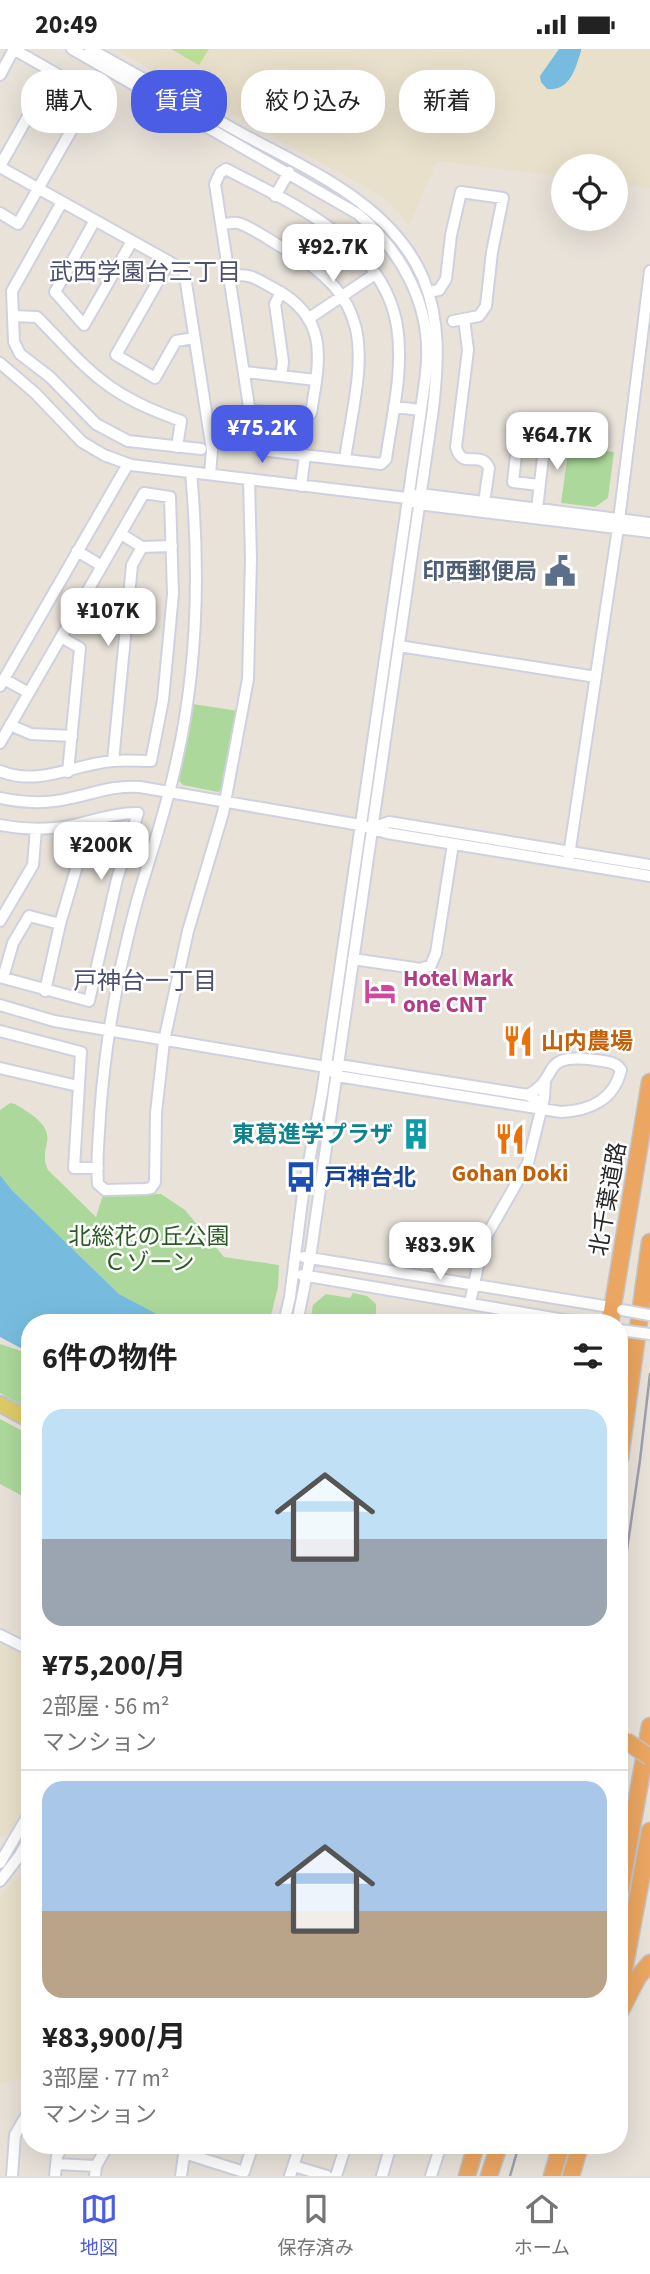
<!DOCTYPE html>
<html lang="ja">
<head>
<meta charset="utf-8">
<style>
	:root { --surface:#fff; --page:#f6f6f6; --text:#222; --muted:#767676; --line:#e0e0e0; --accent:#4a5de4 }
	body { margin:0; font-family:"Source Sans 3","Noto Sans JP",sans-serif; background:var(--page); color:var(--text); height:100vh; display:flex; flex-direction:column; font-size:26px; white-space:nowrap }
	* { box-sizing:border-box; margin:0 }
	p { font-size:23px; color:var(--muted) }
	.icon { flex:none; width:38px; height:38px; fill:none; stroke:currentColor; stroke-width:2; stroke-linecap:round; stroke-linejoin:round }
	.map { position:relative; flex:1; overflow:hidden }
	.side { position:absolute; left:21px; top:1265px; width:607px; height:840px; display:flex; flex-direction:column; background:var(--surface); border-radius:28px; box-shadow:0 7px 28px #0002 }
	.side>* { flex:none }
	.guide { position:absolute; left:21px; top:21px; width:609px; height:63px; display:flex; gap:14px }
	.fabs { position:absolute; left:551px; top:105px; display:grid; gap:14px }
	.fabs a { display:grid; place-items:center; width:77px; height:77px; border-radius:50%; background:var(--surface); box-shadow:0 7px 28px #0002; font-size:35px }
	.price { position:absolute; translate:-50% -60px; padding:0 16px; border-radius:14px; background:#fff; color:#222; font-size:23px; line-height:46px; filter:drop-shadow(0 2px 4px #0008) }
	.price::after { content:''; position:absolute; left:50%; top:42px; width:21px; height:16px; margin-left:-10px; background:inherit; clip-path:polygon(0 0,100% 0,50% 100%) }
	.price.on { background:var(--accent); color:#fff }
	ul { padding:0; list-style:none }
	li { display:grid; align-content:center; gap:14px; height:371px; padding:0 21px }
	li+li { border-top:2px solid var(--line) }
	li span { display:grid; place-items:center; height:217px; border-radius:21px; color:#555 }
	li>.icon { margin-inline-start:auto }
	span .icon { width:126px; height:126px; fill:#fffc; stroke-width:1 }
	li b { font-size:30px }
	h2 { display:flex; justify-content:space-between; align-items:center; height:84px; padding:0 21px; font-size:30px }
	.tag { padding:0 24px; border-radius:28px; background:var(--surface); box-shadow:0 7px 28px #0002; font-size:24px; line-height:63px }
	.tag.on { background:var(--accent); color:#fff }
	.status { display:flex; justify-content:space-between; align-items:center; height:49px; padding:0 35px; background:var(--surface); direction:ltr }
	.status svg { height:19px; fill:currentColor }
	.menu { display:flex; justify-content:space-around; align-items:center; height:98px; border-top:2px solid var(--line); background:var(--surface); font-size:19px; color:var(--muted) }
	.menu a { display:grid; justify-items:center; gap:4px }
	.menu .on { color:var(--accent) }
	.map>svg:first-child { display:block }
</style>
</head>
<body>
<div class="status"><b>20:49</b><svg viewBox="0 0 49 12"><path d="M0 12V9h3v3zM5 12V6h3v6zM10 12V3h3v9zM15 12V0h3v12zM26 1h20v11H26zM47 4h2v5h-2z"/></svg></div>
<div class="map">
<svg width="650" height="2127" viewBox="0 0 650 2127">
	<rect width="100%" height="100%" fill="#e8e2d9"/>
	<path fill="#e8e0ca" d="M 114,0 L 650,0 L 650,139 L 616,135 L 616,117 L 564,117 L 563,128 L 437,112 L 409,176 L 384,148 Z
		M 0,1593 L 30,1609 L 30,1746 L 8,1786 L 2,1788 L 0,1787 Z
		M 23,1821 L 30,1825 L 30,2026 L 0,2035 L 0,1848 Z"/>
	<path fill="#acd99b" d="M 569,398 L 614,403 L 608,449 L 595,458 L 561,454 Z
		M 193,655 L 238,662 L 225,739 L 218,743 L 183,736 L 179,732 Z
		M 10,1054 L 15,1055 C 28,1063 51,1075 47,1093 C 45,1104 43,1110 48,1121 L 96,1168 L 103,1146 L 161,1145 L 185,1161 L 224,1208 L 279,1216 L 278,1238 L 269,1274 L 174,1274 L 119,1245 L 12,1141 L 0,1126 L 0,1061 Z
		M 353,1244 L 367,1247 L 376,1255 L 376,1274 L 310,1274 L 313,1256 L 326,1245 L 350,1249 Z
		M 0,1295 L 30,1305 L 30,1361 L 0,1344 Z
		M 0,1370 L 30,1386 L 30,1451 L 0,1435 Z"/>
	<path fill="#bcdf98" d="M 171,0 L 209,0 L 199,16 Z"/>
	<path fill="#77bcdf" d="M 559,0 L 581,0 L 581,2 C 575,21 570,42 547,40 L 541,33 L 540,27 Z
		M 0,1126 L 12,1141 L 119,1245 L 174,1274 L 30,1274 L 30,1304 L 0,1288 Z"/>
	<g fill="none" stroke-linecap="round" stroke-linejoin="round">
		<defs>
			<path id="minor" d="M 72,0 L 358,165 C 401,202 430,254 427,312 C 426,329 423,345 421,361 L 322,1044 L 303,1144 L 290,1248 L 284,1274
				M 90,0 C 140,28 189,55 239,83 C 306,120 391,154 423,229 C 441,272 438,315 433,360 L 310,1209 L 297,1274
				M 0,26 L 14,0
				M 0,117 L 53,23
				M 0,118 L 184,221 L 212,401 L 210,425
				M 226,120 C 293,155 383,193 397,277 C 404,321 392,367 386,410 L 381,415 L 260,401 L 255,397 L 215,135 L 220,124 Z
				M 275,147 L 289,123
				M 62,153 L 12,242 L 14,293 L 20,305 L 50,328 L 96,375 L 128,392 L 201,400
				M 0,164 L 18,175 L 92,45 L 13,0
				M 95,171 L 55,243 L 84,276 L 132,192
				M 222,175 C 227,175 234,173 238,174 C 252,178 272,193 285,200 C 385,255 359,316 345,410
				M 169,213 L 116,306 L 155,329 L 176,292 L 194,289
				M 230,227 C 252,224 256,230 275,240 C 331,270 319,313 311,364 L 307,368 L 250,361
				M 428,243 L 439,241 L 446,230 L 451,186 L 461,143 L 503,149 L 492,203 L 486,257 L 479,267 L 453,272
				M 13,267 L 37,268 C 61,292 84,320 112,339 C 134,354 157,363 181,372 L 177,398
				M 308,270 L 375,225
				M 464,270 L 468,301 L 456,398 C 462,422 481,400 489,419 L 484,454
				M 0,314 L 35,344 L 82,393 L 104,406 L 131,416 L 407,449 L 418,455 L 650,483
				M 245,323 L 316,331
				M 281,327 L 283,313 L 275,255 L 281,243
				M 394,358 L 421,361
				M 191,423 C 200,521 198,622 175,719 C 165,764 150,807 137,852 C 118,922 105,993 100,1066 C 99,1089 96,1112 98,1135 L 105,1141 L 146,1140 L 151,1139 L 155,1133 L 156,1064 L 164,992 L 188,882 L 223,764 L 248,630 L 251,510 L 249,430
				M 301,437 L 305,406
				M 413,447 L 420,445 L 650,474
				M 537,460 L 546,382 L 519,379 L 513,433 L 539,436
				M 121,485 L 142,498 L 172,497
				M 77,502 L 102,517
				M 78,559 L 88,565 L 127,568
				M 61,588 L 80,599 L 68,723
				M 399,597 L 596,628
				M 4,630 L 29,644
				M 0,637 L 128,415
				M 10,676 L 31,685 L 72,687
				M 0,694 L 144,444 L 170,448 L 173,545 L 163,651 L 151,712 C 139,712 125,711 113,712 C 74,715 39,738 0,722
				M 113,712 L 132,516 L 142,498
				M 0,749 C 23,754 48,755 71,749 C 95,744 114,736 140,738 L 360,776 L 387,784 L 650,827
				M 0,776 C 26,781 52,781 78,775 C 99,770 116,764 138,764 L 117,830 L 89,952 L 0,928
				M 373,779 L 389,773 L 650,816
				M 568,813 L 618,479 L 650,222
				M 0,872 L 33,816 L 36,780
				M 353,910 L 421,920 L 431,916 L 436,904 L 453,795
				M 3,929 L 13,894 L 29,867 L 60,875
				M 45,942 L 60,875 L 90,772
				M 0,956 L 54,972 L 326,1018 L 339,1016 L 528,1046 L 536,1051 L 540,1061
				M 0,982 L 81,1003 L 74,1119 L 98,1119
				M 0,1019 L 78,1037
				M 334,1024 L 337,1027 L 561,1063 C 589,1062 614,1051 621,1021 C 615,1012 606,1013 596,1011 C 537,1003 562,1028 528,1046
				M 304,1208 L 616,1259
				M 302,1226 L 582,1274
				M 470,1254 L 483,1193 L 528,1114 L 544,1049 L 545,1031
				M 0,1586 L 30,1601
				M 0,1814 L 30,1763
				M 0,1832 L 20,1806 L 30,1788
				M 184,2104 L 244,2123 L 253,2096
				M 56,2115 L 96,2117
				M 294,2117 L 327,2127
				M 12,2127 L 15,2086 L 30,2060
				M 55,2127 L 57,2107 L 63,2096
				M 95,2127 L 96,2117 L 108,2096
				M 181,2127 L 185,2099
				M 290,2127 L 300,2096
				M 336,2127 L 346,2096
				M 382,2127 L 391,2096
				M 431,2127 L 441,2096"/>
			<path id="major" d="M 0,1355 L 30,1371"/>
			<path id="highway" d="M 610,1274 L 650,1033
				M 620,1409 L 650,1193
				M 620,1844 L 650,1677
				M 620,1942 L 650,1782
				M 620,1963 L 638,1928 L 650,1914
				M 467,2127 L 476,2096
				M 489,2127 L 499,2096
				M 552,2127 L 561,2096
				M 571,2127 L 580,2096"/>
		</defs>
		<use href="#minor" stroke="#cfd1de" stroke-width="14"/>
		<use href="#major" stroke="#c3c3c3" stroke-width="18"/>
		<use href="#highway" stroke="#c3c3c3" stroke-width="19"/>
		<use href="#minor" stroke="#fff" stroke-width="10"/>
		<use href="#major" stroke="#dfcb67" stroke-width="14"/>
		<use href="#highway" stroke="#eba661" stroke-width="16"/>
		<path stroke="#9d9faf" stroke-width="2.5" d="M 620,1549 L 640,1411 L 650,1325
			M 620,1576 L 626,1538
			M 510,2127 L 519,2096"/>
		<defs>
			<path id="minor-bridge" d="M 622,1261 L 650,1266
				M 620,1281 L 650,1285"/>
			<path id="highway-bridge" d="M 626,1692 L 650,1708"/>
		</defs>
		<use href="#minor-bridge" stroke="#cfd1de" stroke-width="14" stroke-linecap="butt"/>
		<use href="#highway-bridge" stroke="#c3c3c3" stroke-width="19" stroke-linecap="butt"/>
		<use href="#minor-bridge" stroke="#fff" stroke-width="10"/>
		<use href="#highway-bridge" stroke="#eba661" stroke-width="16"/>
	</g>
	<defs>
		<symbol id="civic-bare" viewBox="-9 -9 18 18"><path d="M-.6-6.5H3V-4.5H.6V-3L4-1V1h2V6H-6V1h2V-1L-.6-3ZM-1.2 2.5V6h2.4V2.5Z" fill="#5c6f8a" stroke="#fff" stroke-width="2.5" paint-order="stroke"/></symbol>
		<symbol id="hotel-bare" viewBox="-9 -9 18 18"><path d="M-6-4.5h1.5V1H6V5H4.5V3h-9V5H-6ZM-4 0a1.8 1.8 0 1 1 3.6 0ZM.5 0V-2.5h3Q6-2.5 6 0Z" fill="#d1479c" stroke="#fff" stroke-width="2.5" paint-order="stroke"/></symbol>
		<symbol id="restaurant-bare" viewBox="-9 -9 18 18"><path d="M-5-6h1v4h1v-4h1v4h1v-4h1v5L-1.5 .5V6h-2V.5L-5-1ZM5-6V6H3V1.5H1.5Q1.5-4 5-6Z" fill="#e8710a" stroke="#fff" stroke-width="2.5" paint-order="stroke"/></symbol>
		<symbol id="building-bare" viewBox="-9 -9 18 18"><path d="M-4-6H4V6H1V3H-1V6H-4ZM-2.5-4.3h1.7v1.8h-1.7ZM.8-4.3h1.7v1.8H.8ZM-2.5-1h1.7V.8h-1.7ZM.8-1h1.7V.8H.8Z" fill="#0f9aa8" stroke="#fff" stroke-width="2.5" paint-order="stroke"/></symbol>
		<symbol id="bus-bare" viewBox="-9 -9 18 18"><path d="M-5-6H5V4H4V6H2V4H-2V6H-4V4H-5ZM-3.5-4V0h7V-4ZM-3.5 1.2v1.5H-2V1.2ZM2 1.2v1.5H3.5V1.2Z" fill="#1a4fb4" stroke="#fff" stroke-width="2.5" paint-order="stroke"/></symbol>
	</defs>
	<g fill-rule="evenodd">
		<use href="#civic-bare" x="538" y="500" width="44" height="44"/>
		<use href="#hotel-bare" x="358" y="920" width="44" height="44"/>
		<use href="#restaurant-bare" x="496" y="970" width="44" height="44"/>
		<use href="#building-bare" x="394" y="1063" width="44" height="44"/>
		<use href="#restaurant-bare" x="488" y="1068" width="44" height="44"/>
		<use href="#bus-bare" x="279" y="1106" width="44" height="44"/>
	</g>
	<g text-anchor="middle" dominant-baseline="central" stroke-width="5" stroke-linejoin="round" paint-order="stroke">
		<g font-size="23" font-weight="bold" fill="#4e5e75" stroke="#fff" text-anchor="end">
			<text x="537" y="522">印西郵便局</text>
		</g>
		<g font-size="23" font-weight="bold" fill="#b23c85" stroke="#fff" text-anchor="start">
			<text x="403" y="929">Hotel Mark<tspan x="403" dy="26">one CNT</tspan></text>
		</g>
		<g font-size="23" font-weight="bold" fill="#c56008" stroke="#fff" text-anchor="start">
			<text x="541" y="992">山内農場</text>
			<text x="510" y="1124" text-anchor="middle">Gohan Doki</text>
		</g>
		<g font-size="23" font-weight="bold" fill="#0d838f" stroke="#fff" text-anchor="end">
			<text x="393" y="1085">東葛進学プラザ</text>
		</g>
		<g font-size="23" font-weight="bold" fill="#164399" stroke="#fff" text-anchor="start">
			<text x="324" y="1128">戸神台北</text>
		</g>
		<g font-size="23" fill="#272727" stroke="#fff">
			<text transform="translate(608 1150) rotate(-80)">北千葉道路</text>
		</g>
		<g font-size="23" fill="#295a21" stroke="#fff">
			<text x="149" y="1187">北総花の丘公園<tspan x="149" dy="26">Ｃゾーン</tspan></text>
		</g>
		<g font-size="24" fill="#4d5171" stroke="#fff">
			<text x="145" y="223">武西学園台三丁目</text>
			<text x="145" y="932">戸神台一丁目</text>
		</g>
	</g>
</svg>
<div class="fabs">
<a><svg class="icon" aria-label="locate" viewBox="0 0 24 24"><circle cx="12" cy="12" r="6"/><path d="M12 2v4M12 18v4M2 12h4M18 12h4"/></svg></a>
</div>
<b class="price" style="left:333px;top:235px">¥92.7K</b>
<b class="price on" style="left:262px;top:416px">¥75.2K</b>
<b class="price" style="left:557px;top:423px">¥64.7K</b>
<b class="price" style="left:108px;top:599px">¥107K</b>
<b class="price" style="left:101px;top:833px">¥200K</b>
<b class="price" style="left:440px;top:1233px">¥83.9K</b>
<div class="guide">
<a class="tag">購入</a>
<a class="tag on">賃貸</a>
<a class="tag">絞り込み</a>
<a class="tag">新着</a>
</div>
<section class="side">
<h2>6件の物件<svg class="icon" aria-label="filters" viewBox="0 0 24 24"><path d="M4 7h16M4 17h16"/><circle cx="9" cy="7" r="2"/><circle cx="15" cy="17" r="2"/></svg></h2>
<ul>
<li><span style="background:linear-gradient(#bfe0f5 60%,#9aa5b1 0)"><svg class="icon" aria-label="home" viewBox="0 0 24 24"><path d="M3 11l9-7 9 7M6 9v11h12V9"/></svg></span><div><b>¥75,200/月</b><p>2部屋 · 56 m²</p><p>マンション</p></div></li>
<li><span style="background:linear-gradient(#a9c7e8 60%,#b9a48a 0)"><svg class="icon" aria-label="home" viewBox="0 0 24 24"><path d="M3 11l9-7 9 7M6 9v11h12V9"/></svg></span><div><b>¥83,900/月</b><p>3部屋 · 77 m²</p><p>マンション</p></div></li>
</ul>
</section>
</div>
<nav class="menu">
<a class="on"><svg class="icon" aria-label="map" viewBox="0 0 24 24"><path d="M3 6l6-2 6 2 6-2v14l-6 2-6-2-6 2zM9 4v14M15 6v14"/></svg>地図</a>
<a><svg class="icon" aria-label="saved" viewBox="0 0 24 24"><path d="M7 4h10v16l-5-4-5 4z"/></svg>保存済み</a>
<a><svg class="icon" aria-label="home" viewBox="0 0 24 24"><path d="M3 11l9-7 9 7M6 9v11h12V9"/></svg>ホーム</a>
</nav>
</body>
</html>
